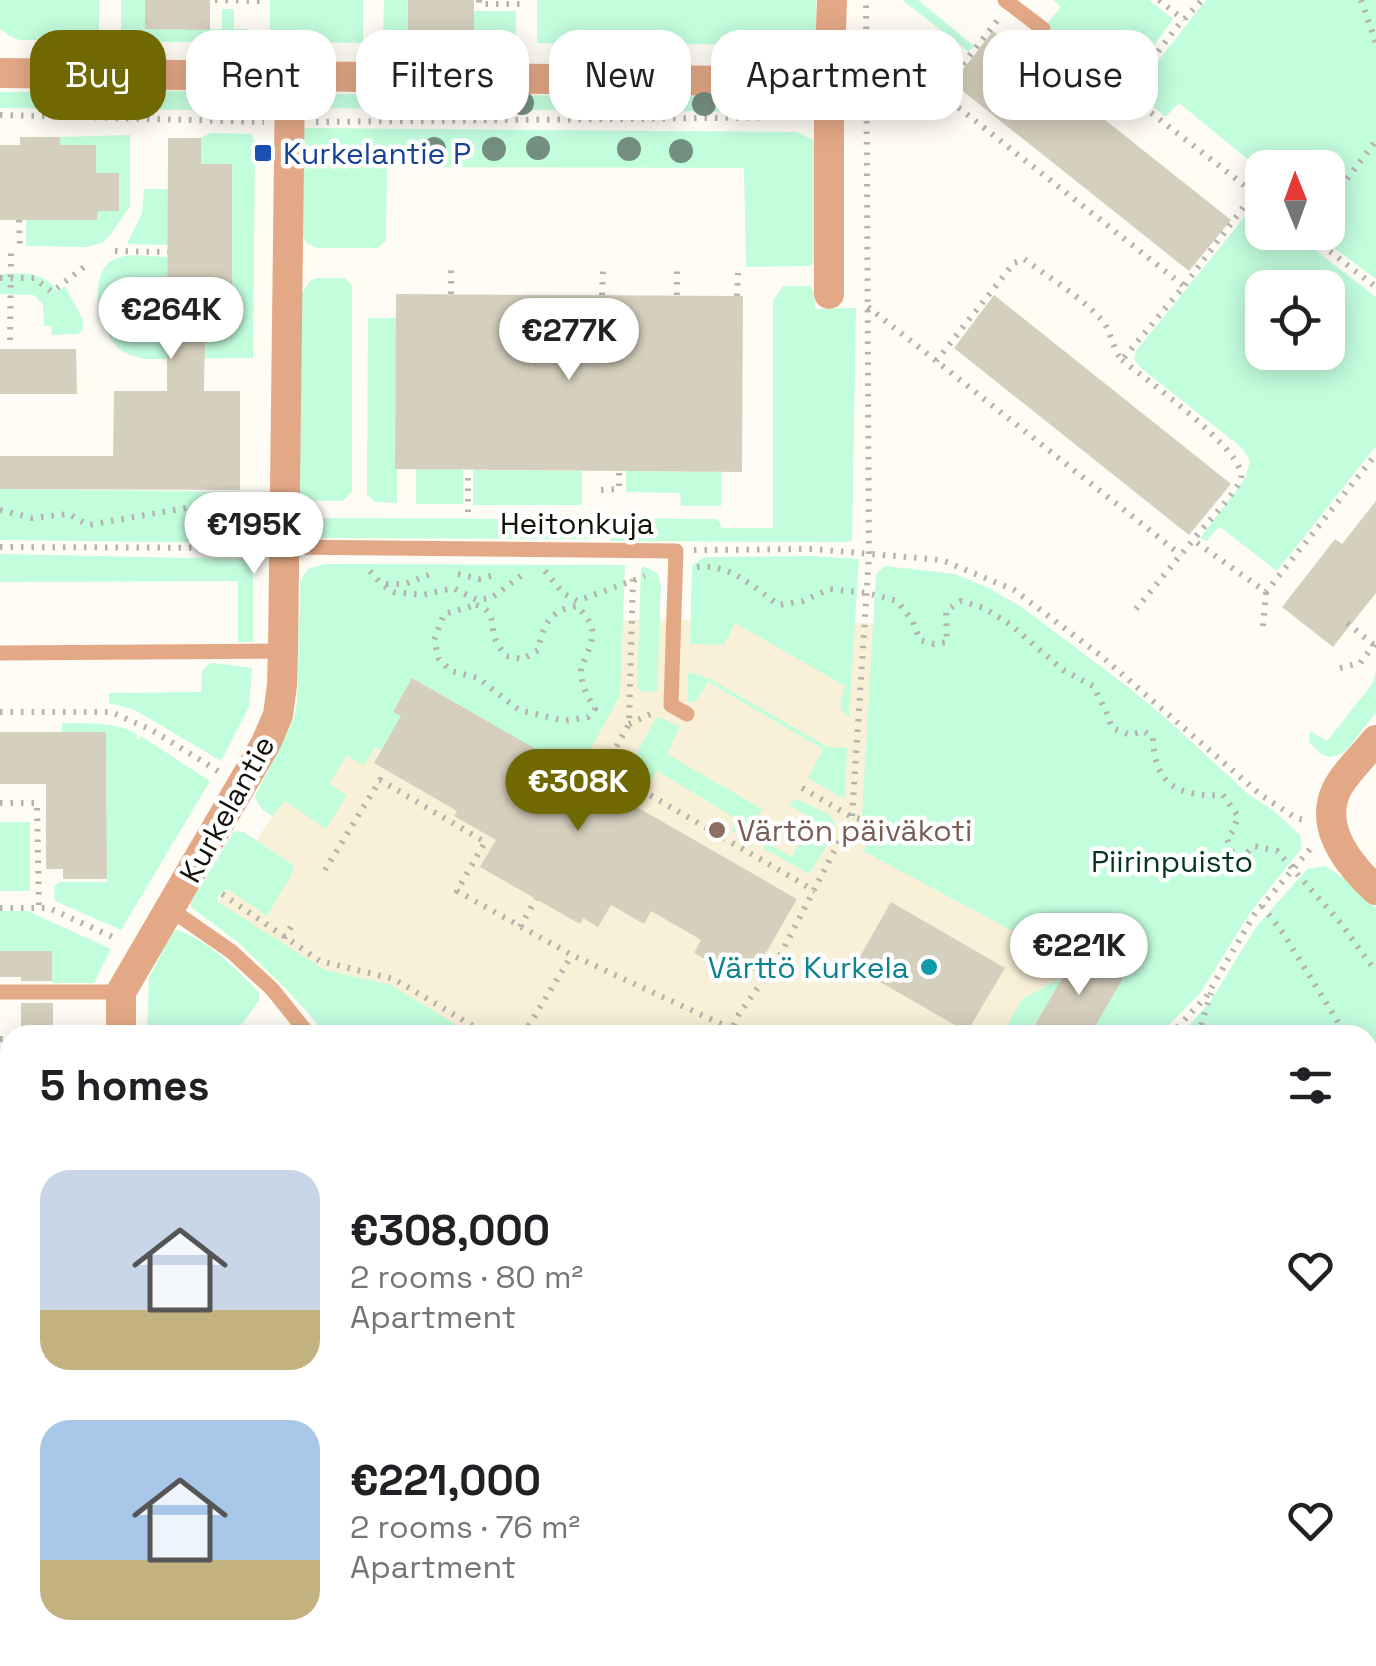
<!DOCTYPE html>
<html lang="en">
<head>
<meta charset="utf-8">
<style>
	:root { --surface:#fff; --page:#f6f6f6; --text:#202124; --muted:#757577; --accent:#706800 }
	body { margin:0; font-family:"Space Grotesk",sans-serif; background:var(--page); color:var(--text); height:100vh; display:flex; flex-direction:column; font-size:38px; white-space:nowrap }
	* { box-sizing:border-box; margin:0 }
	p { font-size:32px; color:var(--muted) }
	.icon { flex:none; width:55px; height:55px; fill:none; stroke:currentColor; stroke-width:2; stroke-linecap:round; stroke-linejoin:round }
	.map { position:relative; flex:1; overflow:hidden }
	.sheet { position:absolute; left:0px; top:1025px; width:1378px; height:642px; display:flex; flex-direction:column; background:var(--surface); border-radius:30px 30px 0 0; box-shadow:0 5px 25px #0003 }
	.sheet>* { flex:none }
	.top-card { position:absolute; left:30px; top:30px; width:1318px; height:90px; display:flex; gap:20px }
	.needle { width:65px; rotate:359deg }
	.tools { position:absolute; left:1245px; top:150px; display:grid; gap:20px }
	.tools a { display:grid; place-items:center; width:100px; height:100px; border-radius:20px; background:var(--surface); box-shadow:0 5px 25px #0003; font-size:50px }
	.price { position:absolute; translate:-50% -85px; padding:0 22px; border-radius:35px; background:#fff; color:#222; font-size:32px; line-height:65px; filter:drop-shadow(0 2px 5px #0008) }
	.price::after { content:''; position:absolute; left:50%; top:60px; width:30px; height:22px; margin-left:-15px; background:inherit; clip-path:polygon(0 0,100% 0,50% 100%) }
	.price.on { background:var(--accent); color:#fff }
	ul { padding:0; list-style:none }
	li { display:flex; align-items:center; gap:30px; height:250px; padding:0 40px }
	li span { display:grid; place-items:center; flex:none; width:280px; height:200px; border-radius:30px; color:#555 }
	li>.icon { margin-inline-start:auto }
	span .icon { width:120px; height:120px; fill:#fffc; stroke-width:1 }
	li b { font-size:42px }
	h2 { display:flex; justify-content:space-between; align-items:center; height:120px; padding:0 40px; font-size:42px }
	.chip { padding:0 35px; border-radius:30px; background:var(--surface); box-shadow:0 5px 25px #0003; font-size:35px; line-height:90px }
	.chip.on { background:var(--accent); color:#fff }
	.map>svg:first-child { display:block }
</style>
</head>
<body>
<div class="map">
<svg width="1376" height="1666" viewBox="0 0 1376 1666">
	<rect width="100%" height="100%" fill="#fefcf4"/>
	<path fill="#f9f1d7" d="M 631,620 L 959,624 L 1185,844 L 1140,1035 L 437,1035 L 216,907 L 378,643 L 418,623 Z"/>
	<path fill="#fbecff" d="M 1368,1174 L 1376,1179 L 1376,1666 L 651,1666 L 656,1658 L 1368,1658 Z"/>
	<path fill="#c2fddc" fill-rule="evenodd" d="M 0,0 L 99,0 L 99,40 L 20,40 L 12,37 L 0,29 Z
		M 121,0 L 145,0 L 146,29 L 222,29 L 222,9 L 234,9 L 234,29 L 249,29 L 248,42 L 121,42 Z
		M 270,0 L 363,0 L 363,43 L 270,42 Z
		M 384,0 L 408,0 L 408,30 L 411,44 L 383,44 Z
		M 537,0 L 816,0 L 816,31 L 805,32 L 792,45 L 537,43 Z
		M 902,0 L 918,0 L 974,46 L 969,52 Z
		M 1053,0 L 1149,0 L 1173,19 L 1125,86 L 1046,25 L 1061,7 Z
		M 1206,0 L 1376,0 L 1376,279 L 1314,233 L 1328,232 L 1328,168 L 1262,168 L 1262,171 L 1179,103 L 1165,117 L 1135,90 Z
		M 474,11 L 516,11 L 516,44 L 465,44 L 474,31 Z
		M 211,91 L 214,93 L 214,107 L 210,110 L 0,108 L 0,92 Z
		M 336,94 L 789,97 L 804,102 L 796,112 L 310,108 L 323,98 Z
		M 307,128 L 797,132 L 815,141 L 815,259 L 813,264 L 809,266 L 746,267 L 744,168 L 387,167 L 386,241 L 377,248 L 317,248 L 306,243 L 303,237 L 301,129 Z
		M 210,133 L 251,134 L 255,142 L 253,358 L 146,359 C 136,357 124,354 117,347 C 98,327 85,266 120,257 C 134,253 154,257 168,257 L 205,323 L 232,323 L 232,164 L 201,164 L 201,138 Z
		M 130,135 L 130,206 L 111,234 L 102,243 L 87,247 L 26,246 L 26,220 L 97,220 L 98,211 L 119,173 L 96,173 L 96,145 L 60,145 L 60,137 Z
		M 144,189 L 168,189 L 168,245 L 127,244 L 142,213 Z
		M 1255,204 L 1262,209 L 1262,232 L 1293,233 L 1376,297 L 1376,446 L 1277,571 L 1220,527 L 1216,529 L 1207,541 L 1200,538 L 1245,479 L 1250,461 L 1242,448 L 1141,368 L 1134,359 L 1136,351 ZM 1262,288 L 1328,288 L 1328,352 L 1262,352 Z
		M 0,274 C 23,273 43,271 58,291 L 65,286 L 83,320 L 82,331 L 78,334 L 52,335 L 51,326 L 44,326 L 43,305 L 34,295 L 0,294 Z
		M 316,278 L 345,278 L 352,285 L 352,491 L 343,501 L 299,500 L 300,296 L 310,281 Z
		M 783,286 L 810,286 L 814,292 L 815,309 L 856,308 L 852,540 L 848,542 L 611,541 L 608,538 L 608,519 L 612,518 L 716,519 L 720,523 L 721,528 L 773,528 L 773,301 Z
		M 368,318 L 396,318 L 395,469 L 397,470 L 397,503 L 375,502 L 367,495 Z
		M 416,469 L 463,470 L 463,504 L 416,504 Z
		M 473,470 L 582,471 L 582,505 L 473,505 Z
		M 626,471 L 721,472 L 721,506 L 681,506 L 680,493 L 626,492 Z
		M 0,489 L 253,492 L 252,537 L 246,543 L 0,540 Z
		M 299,518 L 590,519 L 592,521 L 593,535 L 590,539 L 324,538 C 310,537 302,532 299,518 Z
		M 0,554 L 243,559 L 253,567 L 253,642 L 238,642 L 238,581 L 0,582 Z
		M 814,556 L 859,559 L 849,717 C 835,708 842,699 845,686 L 735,623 L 724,645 L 690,644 L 692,565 L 704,557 Z
		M 325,564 L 625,565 L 620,696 L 577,773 L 412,678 L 393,711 L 401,716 L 382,750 L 375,747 L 364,766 L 347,755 L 329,784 L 347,795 L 326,829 L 285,801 L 272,816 C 263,810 258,807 255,796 L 294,718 L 297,703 L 300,581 L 308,569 Z
		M 644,566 L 657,573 L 661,585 L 657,690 L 653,692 L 640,691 L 637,687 L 641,569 Z
		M 885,566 L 955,574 L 989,588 L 1023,608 L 1128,687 L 1169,721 L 1249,795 L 1274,811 L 1300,835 L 1302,848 L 1249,914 L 1201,992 L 1159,1035 L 1090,1035 L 1124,974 L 1080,949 L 1071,962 L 863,851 L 882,816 L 862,816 L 876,574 Z
		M 214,663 L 252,668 L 249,707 L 221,761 L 135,710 L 109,703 L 109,693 L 201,692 L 202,671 L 208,664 Z
		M 1376,669 L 1376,712 L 1350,746 L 1341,754 L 1331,757 L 1322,755 L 1309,742 L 1310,731 L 1327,741 L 1369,688 L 1374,680 Z
		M 688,672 L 710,679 L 828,747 L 847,748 L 845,797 L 843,798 L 808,778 L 823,749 L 708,682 L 695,702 L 688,702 Z
		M 659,717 L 680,727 L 667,754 L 762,809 L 746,837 L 732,831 L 737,819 L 657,771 L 651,780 L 647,781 L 630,770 L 629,766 L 655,720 Z
		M 62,723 C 89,724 113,721 137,734 L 136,739 L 139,740 L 141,736 L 210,781 L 121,930 L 55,901 L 54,886 L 59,882 L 107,882 L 107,879 L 106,732 L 62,732 Z
		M 795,800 L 801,801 L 830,815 L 835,824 L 834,834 L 809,874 L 763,848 L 768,839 L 774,842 L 772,846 L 792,857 L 813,819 L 789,805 Z
		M 0,822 L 30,822 L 30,891 L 0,891 Z
		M 234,831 L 244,832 L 293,865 L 294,870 L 267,916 L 227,889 L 217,897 L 218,902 L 325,970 L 391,985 L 473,1035 L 327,1035 L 290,993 L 240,944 L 191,907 L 191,902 Z
		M 1325,866 L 1345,879 L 1376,908 L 1376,1200 L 1368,1195 L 1368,1035 L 1180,1035 L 1210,1002 L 1256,927 L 1307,869 Z
		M 0,911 L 28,911 L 111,949 L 94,983 L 52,983 L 52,951 L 0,951 Z
		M 177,930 C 209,940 236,970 259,992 L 259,1000 L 234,1035 L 147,1035 L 149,977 L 173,932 Z
		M 1062,978 L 1029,1035 L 1002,1035 L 1022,999 Z
		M 0,1519 L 10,1519 L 10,1586 L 1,1586 Z
		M 0,1651 L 10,1651 L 10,1658 L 88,1658 L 85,1666 L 0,1666 Z
		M 105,1658 L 631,1658 L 626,1666 L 104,1666 Z
		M 1005,1658 L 1166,1658 L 1181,1666 L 1000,1666 Z"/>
	<path fill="#d5cfbd" d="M 145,0 L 210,0 L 210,30 L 145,29 Z
		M 408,0 L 474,0 L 474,31 L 408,30 Z
		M 993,31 L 1231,220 L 1189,271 L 954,84 L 959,77 L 958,76 Z
		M 20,137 L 60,137 L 60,145 L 96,145 L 96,173 L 119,173 L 119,211 L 98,211 L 97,220 L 0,220 L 0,145 L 20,145 Z
		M 168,138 L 201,138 L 201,164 L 232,164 L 232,323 L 205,323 L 204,391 L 240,391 L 240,490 L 0,489 L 0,456 L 113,456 L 114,391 L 167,391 Z
		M 396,294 L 743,296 L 742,472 L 395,469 Z
		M 994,295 L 1231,484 L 1189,535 L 954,348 Z
		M 0,349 L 76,349 L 77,394 L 0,394 Z
		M 1376,501 L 1376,593 L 1333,647 L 1282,607 L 1335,539 L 1342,544 Z
		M 412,678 L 797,899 L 755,972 L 728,956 L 721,968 L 694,953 L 701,940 L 651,911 L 644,924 L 611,905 L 598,927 L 583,918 L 580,924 L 480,867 L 496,840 L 454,816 L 457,811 L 374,763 L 401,716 L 393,712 Z
		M 0,732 L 106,732 L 107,879 L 63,879 L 63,869 L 46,869 L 46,784 L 0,784 Z
		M 891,902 L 1005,968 L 967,1032 L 854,967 Z
		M 1079,949 L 1125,975 L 1090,1035 L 1029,1035 Z
		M 0,951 L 52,951 L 52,981 L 21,981 L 21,977 L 0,977 Z
		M 21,1003 L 53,1003 L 53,1032 L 21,1033 Z"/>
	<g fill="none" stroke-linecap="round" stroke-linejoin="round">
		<path stroke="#b5b3ac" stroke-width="6" stroke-dasharray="2.5 8" stroke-linecap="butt" d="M 215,0 L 260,1
			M 479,0 L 479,4 L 526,4
			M 1159,0 L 1184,20
			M 1361,0 L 1376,43
			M 997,21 L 940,93 L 1184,286
			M 1060,42 L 1262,199
			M 1126,93 L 1176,28 L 1202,0
			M 0,115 L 264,122
			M 316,122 L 804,117
			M 1328,204 L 1375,142 L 1376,136
			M 19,220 L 20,251
			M 1305,232 L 1376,287
			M 115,251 L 168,252
			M 0,278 L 34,278 L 52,292 L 84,267
			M 451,294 L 451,267
			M 602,295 L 603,268
			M 677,295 L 677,269
			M 737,296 L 738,273
			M 868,307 L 1181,555
			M 10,340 L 11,251
			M 1122,360 C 1143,377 1247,452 1241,478 C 1238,491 1203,527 1193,540
			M 936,361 L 1014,263 L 1024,259 C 1047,276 1082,298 1100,318 C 1112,330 1111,347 1122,360 L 1184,286 L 1254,193
			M 601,490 L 619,489 L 619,471
			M 0,510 L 32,518 L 69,514 L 88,525 L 186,508 L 210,520 L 233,546
			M 468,512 L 468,470
			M 0,547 L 259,548
			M 694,550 L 813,549 L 942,560 L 1014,590 L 1100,655 L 1261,795 L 1296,818 L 1304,820
			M 697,567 C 730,563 754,588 779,605 L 803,601 L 830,589 L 867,593 L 897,601 L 912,620 L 920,640 L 934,644 L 947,642 L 946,611 L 961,601 L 984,608 L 1011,625 L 1063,670 L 1093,686 L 1106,711 L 1112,728 L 1130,735 L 1144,731 L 1153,738 C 1154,785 1179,797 1223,795 L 1238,816 L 1233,831 L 1227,839 L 1232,852 L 1243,857 L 1254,846 L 1277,851 L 1339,921 L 1376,972
			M 370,571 L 382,585 L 394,592 L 423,595 L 453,588 L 477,600 L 491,598 L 522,575 L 528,573
			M 545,571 L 563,593 L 577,601 L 645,576
			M 458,574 L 479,579 L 498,574
			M 386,584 L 405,584 L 436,572
			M 476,605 C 498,612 489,625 496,641 C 498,647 503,651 506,656 L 523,659 L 538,650 C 543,625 550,610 577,606 C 594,624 597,632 586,656 C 584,662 581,665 581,671 C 581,685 588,697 595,709 L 588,717 L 564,721 L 519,710 L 478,678 L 451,671 L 439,659 L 434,640 L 444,614 Z
			M 1136,609 L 1193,540 L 1266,592 L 1376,454
			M 1347,623 L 1374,645
			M 1263,626 L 1266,592
			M 1340,668 L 1360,663 L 1376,642
			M 0,712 L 111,712 L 150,729 L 218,771
			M 629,724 L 655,712
			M 605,769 L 815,891
			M 596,783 L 629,724 L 633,578
			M 802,788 L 852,817 L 878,823
			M 0,803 L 37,803 L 39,908
			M 325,870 L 380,780 L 485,842 L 457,891 L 572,955 L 732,1029
			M 222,894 L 320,961 L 394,979 L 488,1035
			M 1262,906 L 1283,933 L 1346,1035
			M 0,908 L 49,908 L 117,939
			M 520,927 L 536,899
			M 284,938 L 294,922
			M 523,1035 L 572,955
			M 729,1035 L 739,1014 L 777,961 L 852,817 L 869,555 L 866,0
			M 1170,1035 L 1206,997 L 1254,915 L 1310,849
			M 1198,1035 L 1211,993
			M 0,1039 L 10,1039
			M 1368,1079 L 1376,1106
			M 0,1375 L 10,1375
			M 458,1658 L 462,1666
			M 926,1658 L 941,1666
			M 1068,1658 L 1068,1666
			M 859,1662 L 865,1666
			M 93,1666 L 94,1658
			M 192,1666 L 212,1658
			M 637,1666 L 642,1658
			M 745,1666 L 750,1658"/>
		<path stroke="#e3a986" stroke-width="15" d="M 1005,0 L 1043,29
			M 284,547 L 676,551 L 671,705 L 687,714
			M 0,653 L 283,651
			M 170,909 L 232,952 L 272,989 L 309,1035
			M 0,992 L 121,992
			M 984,1666 L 989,1658"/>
		<path stroke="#e3a986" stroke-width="30" d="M 0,73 L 829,82 L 832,0
			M 829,294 L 829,82
			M 1376,740 C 1365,754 1343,775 1336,791 C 1319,829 1350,866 1376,890
			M 121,1035 L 121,992 L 266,743 L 278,715 L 282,685 L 283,651 L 290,77"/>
	</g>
	<g fill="#748f80">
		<circle cx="391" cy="102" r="12"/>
		<circle cx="435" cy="102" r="12"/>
		<circle cx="467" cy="102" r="12"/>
		<circle cx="573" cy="102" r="12"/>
		<circle cx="522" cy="103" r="12"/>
		<circle cx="608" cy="103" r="12"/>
		<circle cx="666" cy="103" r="12"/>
		<circle cx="747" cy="103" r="12"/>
		<circle cx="784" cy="103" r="12"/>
		<circle cx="704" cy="104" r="12"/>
		<circle cx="538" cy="148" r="12"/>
		<circle cx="434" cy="149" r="12"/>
		<circle cx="494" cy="149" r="12"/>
		<circle cx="629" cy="149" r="12"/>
		<circle cx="681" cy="151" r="12"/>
	</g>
	<rect fill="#1a4fb4" stroke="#fff" stroke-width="4" x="253" y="143" width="20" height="20" rx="5"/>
	<circle fill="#8d6e63" stroke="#fff" stroke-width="4" cx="717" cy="830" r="10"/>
	<circle fill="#0f9aa8" stroke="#fff" stroke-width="4" cx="929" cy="967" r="10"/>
	<g text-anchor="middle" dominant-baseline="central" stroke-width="9" stroke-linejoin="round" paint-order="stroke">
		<g font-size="30" fill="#164399" stroke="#fff" text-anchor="start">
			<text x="283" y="153">Kurkelantie P</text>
		</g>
		<g font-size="30" fill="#13110a" stroke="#fff">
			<text x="577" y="523">Heitonkuja</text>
			<text transform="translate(227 809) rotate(-61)">Kurkelantie</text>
		</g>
		<g font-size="30" fill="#785e54" stroke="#fff" text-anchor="start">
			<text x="737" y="830">Värtön päiväkoti</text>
		</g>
		<g font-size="30" fill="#043621" stroke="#fff">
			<text x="1172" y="861">Piirinpuisto</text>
		</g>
		<g font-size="30" fill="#0d838f" stroke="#fff" text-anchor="end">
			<text x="909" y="967">Värttö Kurkela</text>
		</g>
	</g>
</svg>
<div class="tools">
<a><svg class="needle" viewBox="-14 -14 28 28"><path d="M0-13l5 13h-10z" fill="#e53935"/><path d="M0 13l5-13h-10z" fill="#757577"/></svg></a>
<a><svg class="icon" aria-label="locate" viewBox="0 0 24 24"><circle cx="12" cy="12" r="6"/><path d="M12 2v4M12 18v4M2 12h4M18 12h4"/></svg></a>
</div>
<b class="price" style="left:171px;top:362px">€264K</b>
<b class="price" style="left:569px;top:383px">€277K</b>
<b class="price" style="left:254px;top:577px">€195K</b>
<b class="price on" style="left:578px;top:834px">€308K</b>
<b class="price" style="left:1079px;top:998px">€221K</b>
<div class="top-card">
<a class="chip on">Buy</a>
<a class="chip">Rent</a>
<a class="chip">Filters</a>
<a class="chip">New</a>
<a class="chip">Apartment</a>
<a class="chip">House</a>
</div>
<section class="sheet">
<h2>5 homes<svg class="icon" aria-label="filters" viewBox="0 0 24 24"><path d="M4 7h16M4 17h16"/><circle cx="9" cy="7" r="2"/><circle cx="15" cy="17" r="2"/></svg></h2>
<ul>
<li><span style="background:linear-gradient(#c9d6e8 70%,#c2b280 0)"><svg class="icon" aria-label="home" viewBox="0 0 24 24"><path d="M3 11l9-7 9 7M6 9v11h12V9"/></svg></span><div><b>€308,000</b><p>2 rooms · 80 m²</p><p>Apartment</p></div><svg class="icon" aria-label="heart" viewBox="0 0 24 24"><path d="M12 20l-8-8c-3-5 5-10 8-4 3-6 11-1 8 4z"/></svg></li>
<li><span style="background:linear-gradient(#a9c7e8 70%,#c2b280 0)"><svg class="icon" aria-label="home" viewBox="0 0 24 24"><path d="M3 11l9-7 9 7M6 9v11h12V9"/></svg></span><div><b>€221,000</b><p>2 rooms · 76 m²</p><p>Apartment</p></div><svg class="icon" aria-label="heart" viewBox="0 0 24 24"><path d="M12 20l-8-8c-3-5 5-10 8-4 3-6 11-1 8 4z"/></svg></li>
</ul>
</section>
</div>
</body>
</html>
